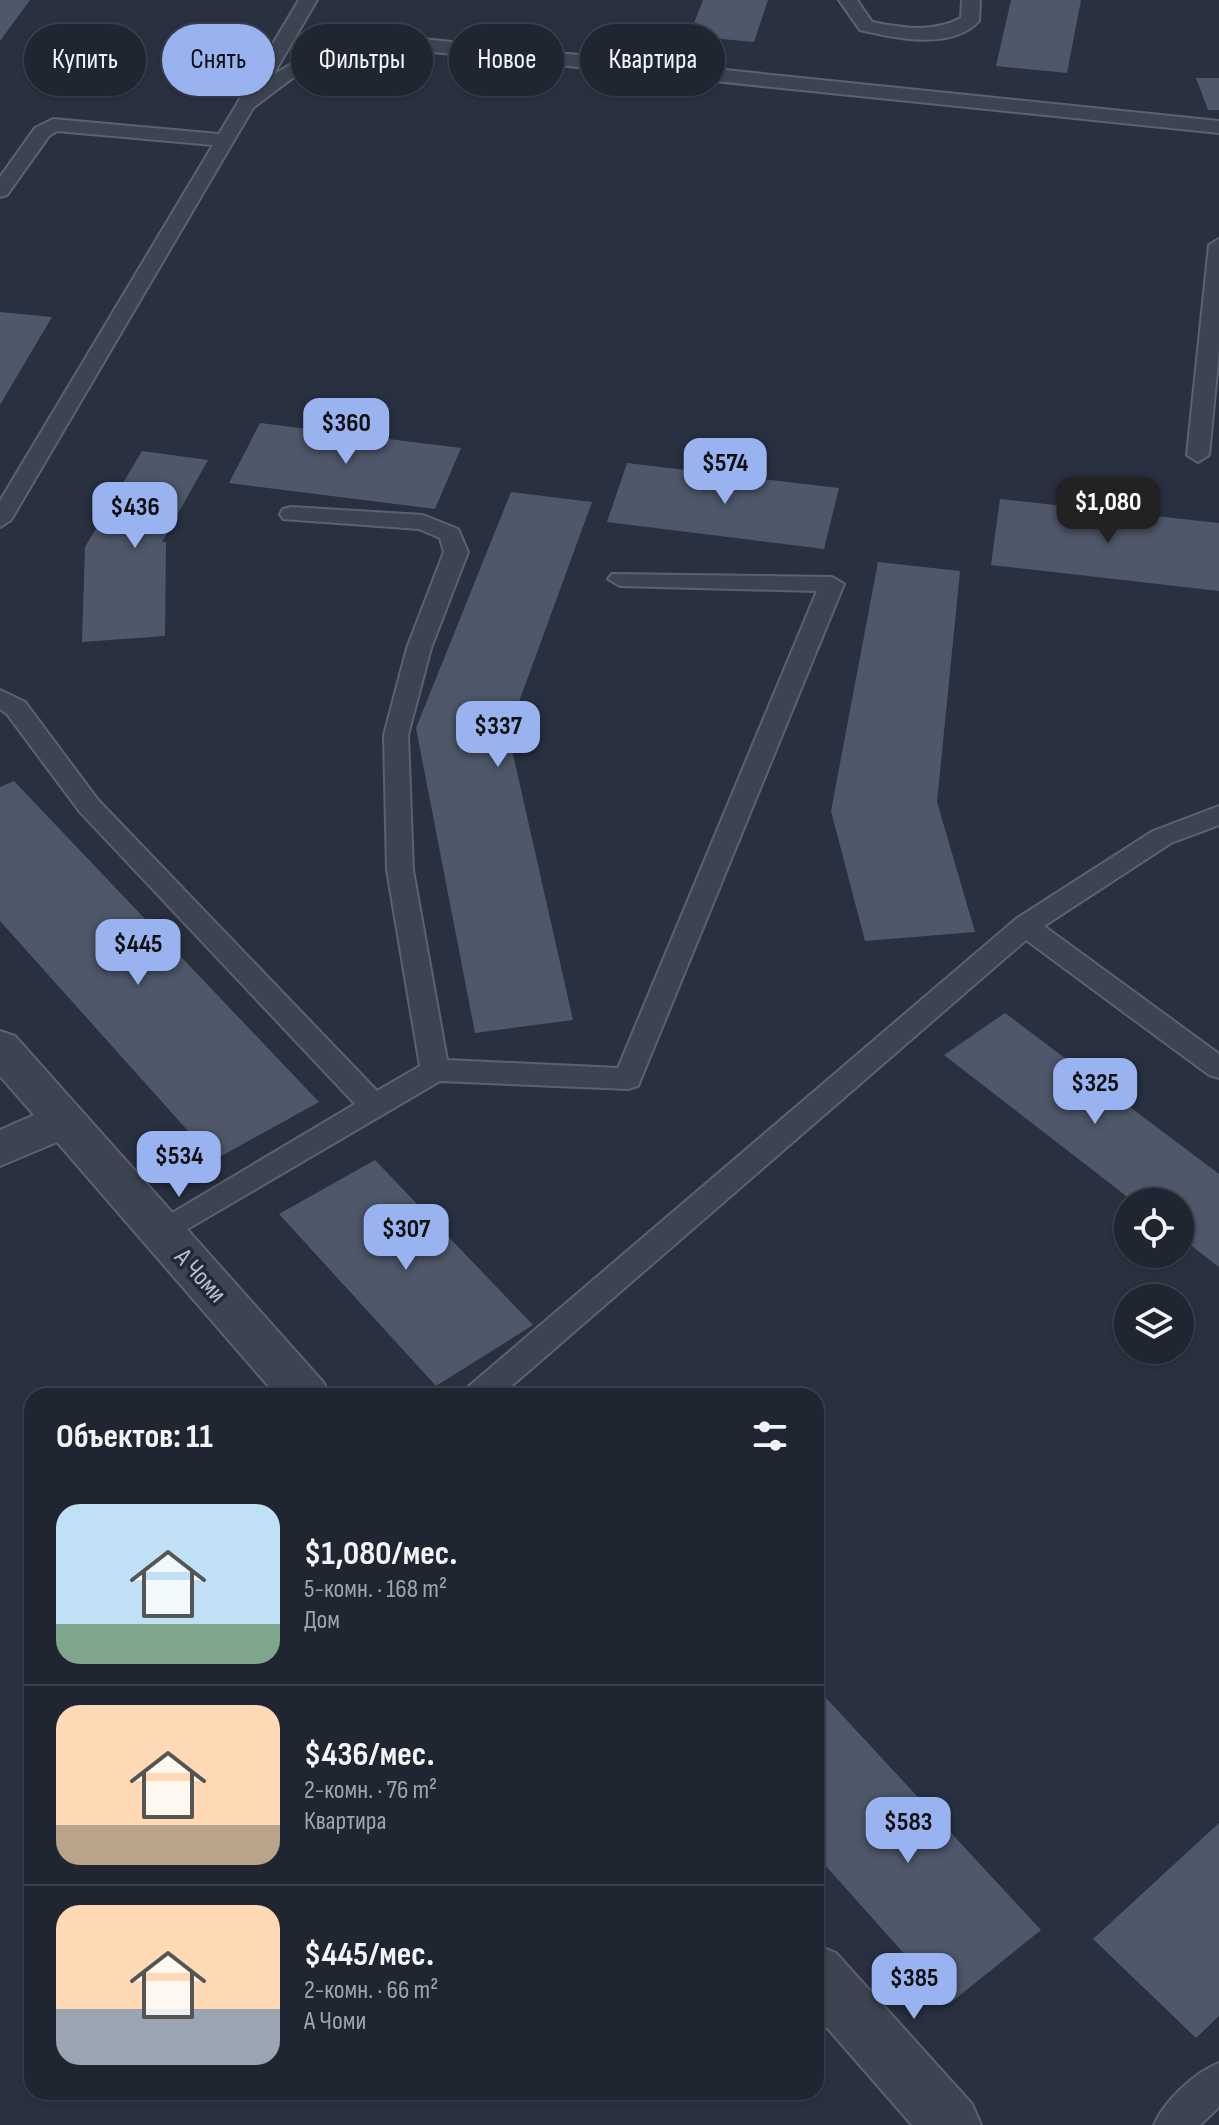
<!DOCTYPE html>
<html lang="ru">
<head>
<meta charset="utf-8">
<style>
	:root { --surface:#1f2531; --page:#2c313d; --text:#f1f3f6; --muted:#a1a5ab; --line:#3c424d; --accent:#99b3f1 }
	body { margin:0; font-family:"Sofia Sans Condensed",sans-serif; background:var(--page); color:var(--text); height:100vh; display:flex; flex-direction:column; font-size:30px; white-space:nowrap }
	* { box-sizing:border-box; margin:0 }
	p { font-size:26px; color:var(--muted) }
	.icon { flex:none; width:44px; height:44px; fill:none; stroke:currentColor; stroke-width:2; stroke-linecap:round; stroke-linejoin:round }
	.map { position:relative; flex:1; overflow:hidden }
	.side { position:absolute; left:24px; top:1388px; width:800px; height:712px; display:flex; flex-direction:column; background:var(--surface); border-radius:24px; box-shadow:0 2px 6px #0004,0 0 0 2px var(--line) }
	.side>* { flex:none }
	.guide { position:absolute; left:24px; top:24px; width:800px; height:72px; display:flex; gap:16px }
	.controls { position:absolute; left:1114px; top:1188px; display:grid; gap:16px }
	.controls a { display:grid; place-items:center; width:80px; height:80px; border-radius:50%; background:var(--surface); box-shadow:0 2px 6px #0004,0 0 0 2px var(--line); font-size:40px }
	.price { position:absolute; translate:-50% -68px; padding:0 18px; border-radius:16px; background:var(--accent); color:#111; font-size:26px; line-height:52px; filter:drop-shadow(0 2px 4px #0008) }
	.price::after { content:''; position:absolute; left:50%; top:48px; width:24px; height:18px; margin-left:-12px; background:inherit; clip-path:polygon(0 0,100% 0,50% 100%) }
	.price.on { background:#222; color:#fff }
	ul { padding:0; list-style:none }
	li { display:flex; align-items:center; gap:24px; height:200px; padding:0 32px }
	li+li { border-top:2px solid var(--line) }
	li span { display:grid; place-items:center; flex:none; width:224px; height:160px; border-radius:24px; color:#555 }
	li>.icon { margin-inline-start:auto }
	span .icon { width:96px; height:96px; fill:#fffc; stroke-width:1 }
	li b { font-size:34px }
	h2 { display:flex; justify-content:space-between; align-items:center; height:96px; padding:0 32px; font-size:34px }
	.chip { padding:0 28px; border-radius:36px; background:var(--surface); box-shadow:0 2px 6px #0004,0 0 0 2px var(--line); font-size:28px; line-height:72px }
	.chip.on { background:var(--accent); color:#111 }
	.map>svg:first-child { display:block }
</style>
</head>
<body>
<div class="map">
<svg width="1219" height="2125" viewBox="0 0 1219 2125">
	<rect width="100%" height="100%" fill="#293141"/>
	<path fill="#4f586a" d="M 0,0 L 30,0 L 0,41 Z
		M 703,0 L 768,0 L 754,42 L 689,36 Z
		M 1011,0 L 1081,0 L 1067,73 L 996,66 Z
		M 1196,78 L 1219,78 L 1219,110 L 1208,110 Z
		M 0,312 L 52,317 L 0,405 Z
		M 260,423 L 461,448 L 435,509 L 229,483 Z
		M 142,451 L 208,460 L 162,542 L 166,542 L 165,636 L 82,642 L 85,547 Z
		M 627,463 L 839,488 L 824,549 L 607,522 Z
		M 511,492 L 592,502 L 508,732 L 573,1020 L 475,1033 L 416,728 Z
		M 1000,499 L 1219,523 L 1219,591 L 991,565 Z
		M 878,562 L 960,571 L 937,802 L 975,932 L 865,941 L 831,811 Z
		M 14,781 L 319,1102 L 214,1160 L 0,921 L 0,787 Z
		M 1005,1013 L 1219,1174 L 1219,1267 L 1180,1237 L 1180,1202 L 1134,1202 L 944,1055 Z
		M 375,1160 L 533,1325 L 436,1386 L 279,1214 Z
		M 816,1687 L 1041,1930 L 949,2004 L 816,1855 Z
		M 1219,1823 L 1219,2016 L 1196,2038 L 1093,1939 Z"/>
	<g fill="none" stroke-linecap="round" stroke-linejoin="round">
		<defs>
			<path id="service" d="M 299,0 L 317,0 L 273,75 L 326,43 L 365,33 L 1219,121 L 1219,133 L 365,45 C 321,51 288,82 253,108 L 11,520 L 0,527 L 0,501 L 213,145 L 57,131 L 49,136 L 7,195 L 0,197 L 0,177 L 35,128 L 53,119 L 219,134 Z
				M 839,0 L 857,0 L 872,22 C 902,28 933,33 961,18 L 962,0 L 980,0 L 979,21 C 951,51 894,38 860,30 Z
				M 1219,239 L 1219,351 L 1209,455 L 1198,462 L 1187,455 L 1209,245 Z
				M 291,507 L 423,515 L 458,529 L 468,552 L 431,648 L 408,735 L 413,870 L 447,1060 L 618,1068 L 817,591 L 620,586 L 608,579 L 612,574 L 832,577 L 844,584 L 638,1086 L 628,1089 L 440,1081 L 162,1244 L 152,1241 L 147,1233 L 152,1225 L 355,1104 L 80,812 L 7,714 L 0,709 L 0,690 L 25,702 L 98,800 L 377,1091 L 420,1066 L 387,870 L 384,735 L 407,648 L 444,552 L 440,538 L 419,529 L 283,519 L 280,514 L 283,509 Z
				M 1219,806 L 1219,825 L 1171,843 L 1044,926 L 1219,1054 L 1219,1078 L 1209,1075 L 1026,940 L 500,1396 L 463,1396 L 468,1387 L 1016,919 L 1153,831 Z
				M 1219,2063 L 1219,2107 L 1200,2125 L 1154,2125 C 1164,2101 1195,2072 1219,2063 Z"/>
			<path id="minor" d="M 0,1031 L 15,1036 L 323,1382 L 330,1396 L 277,1396 L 57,1142 L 0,1166 L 0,1130 L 34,1115 L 0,1076 Z
				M 816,1945 L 836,1953 L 972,2104 L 981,2125 L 912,2125 L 816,2015 Z"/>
		</defs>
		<use href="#service" stroke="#5b616e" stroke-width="4"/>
		<use href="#minor" stroke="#5b616e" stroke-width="4"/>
		<use href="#service" fill="#3d4451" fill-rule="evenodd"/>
		<use href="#minor" fill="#3d4451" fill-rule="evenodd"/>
	</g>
	<g text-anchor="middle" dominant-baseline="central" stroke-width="7" stroke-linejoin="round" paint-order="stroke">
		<g font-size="26" fill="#babfcb" stroke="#222836">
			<text transform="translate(200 1276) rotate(48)">А Чоми</text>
		</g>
	</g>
</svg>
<div class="controls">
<a><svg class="icon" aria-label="locate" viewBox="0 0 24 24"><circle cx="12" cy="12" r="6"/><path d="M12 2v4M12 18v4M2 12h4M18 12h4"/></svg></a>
<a><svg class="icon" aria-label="layers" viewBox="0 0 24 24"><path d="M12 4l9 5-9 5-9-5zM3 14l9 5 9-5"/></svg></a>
</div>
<b class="price" style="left:346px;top:466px">$360</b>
<b class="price" style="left:725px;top:506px">$574</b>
<b class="price on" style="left:1108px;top:545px">$1,080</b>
<b class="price" style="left:135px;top:550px">$436</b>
<b class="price" style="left:498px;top:769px">$337</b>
<b class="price" style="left:138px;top:987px">$445</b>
<b class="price" style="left:1095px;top:1126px">$325</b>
<b class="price" style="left:179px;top:1199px">$534</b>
<b class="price" style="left:406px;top:1272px">$307</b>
<b class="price" style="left:908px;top:1865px">$583</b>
<b class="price" style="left:914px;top:2021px">$385</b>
<div class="guide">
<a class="chip">Купить</a>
<a class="chip on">Снять</a>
<a class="chip">Фильтры</a>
<a class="chip">Новое</a>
<a class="chip">Квартира</a>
</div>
<section class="side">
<h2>Объектов: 11<svg class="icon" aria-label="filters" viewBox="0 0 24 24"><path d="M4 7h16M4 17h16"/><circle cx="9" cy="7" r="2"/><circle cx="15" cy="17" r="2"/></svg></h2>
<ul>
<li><span style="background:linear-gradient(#bfe0f5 75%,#7fa58c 0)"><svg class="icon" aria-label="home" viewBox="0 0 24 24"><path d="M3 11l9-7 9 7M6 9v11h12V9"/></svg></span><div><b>$1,080/мес.</b><p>5-комн. · 168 m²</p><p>Дом</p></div></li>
<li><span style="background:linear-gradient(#ffd9b3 75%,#b9a48a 0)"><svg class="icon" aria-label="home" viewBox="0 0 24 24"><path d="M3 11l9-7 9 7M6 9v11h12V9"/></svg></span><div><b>$436/мес.</b><p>2-комн. · 76 m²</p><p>Квартира</p></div></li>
<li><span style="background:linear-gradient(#ffd9b3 65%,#9aa5b1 0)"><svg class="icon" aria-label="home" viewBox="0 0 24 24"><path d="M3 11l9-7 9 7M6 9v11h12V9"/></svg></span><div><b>$445/мес.</b><p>2-комн. · 66 m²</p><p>А Чоми</p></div></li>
</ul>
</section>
</div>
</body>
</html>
